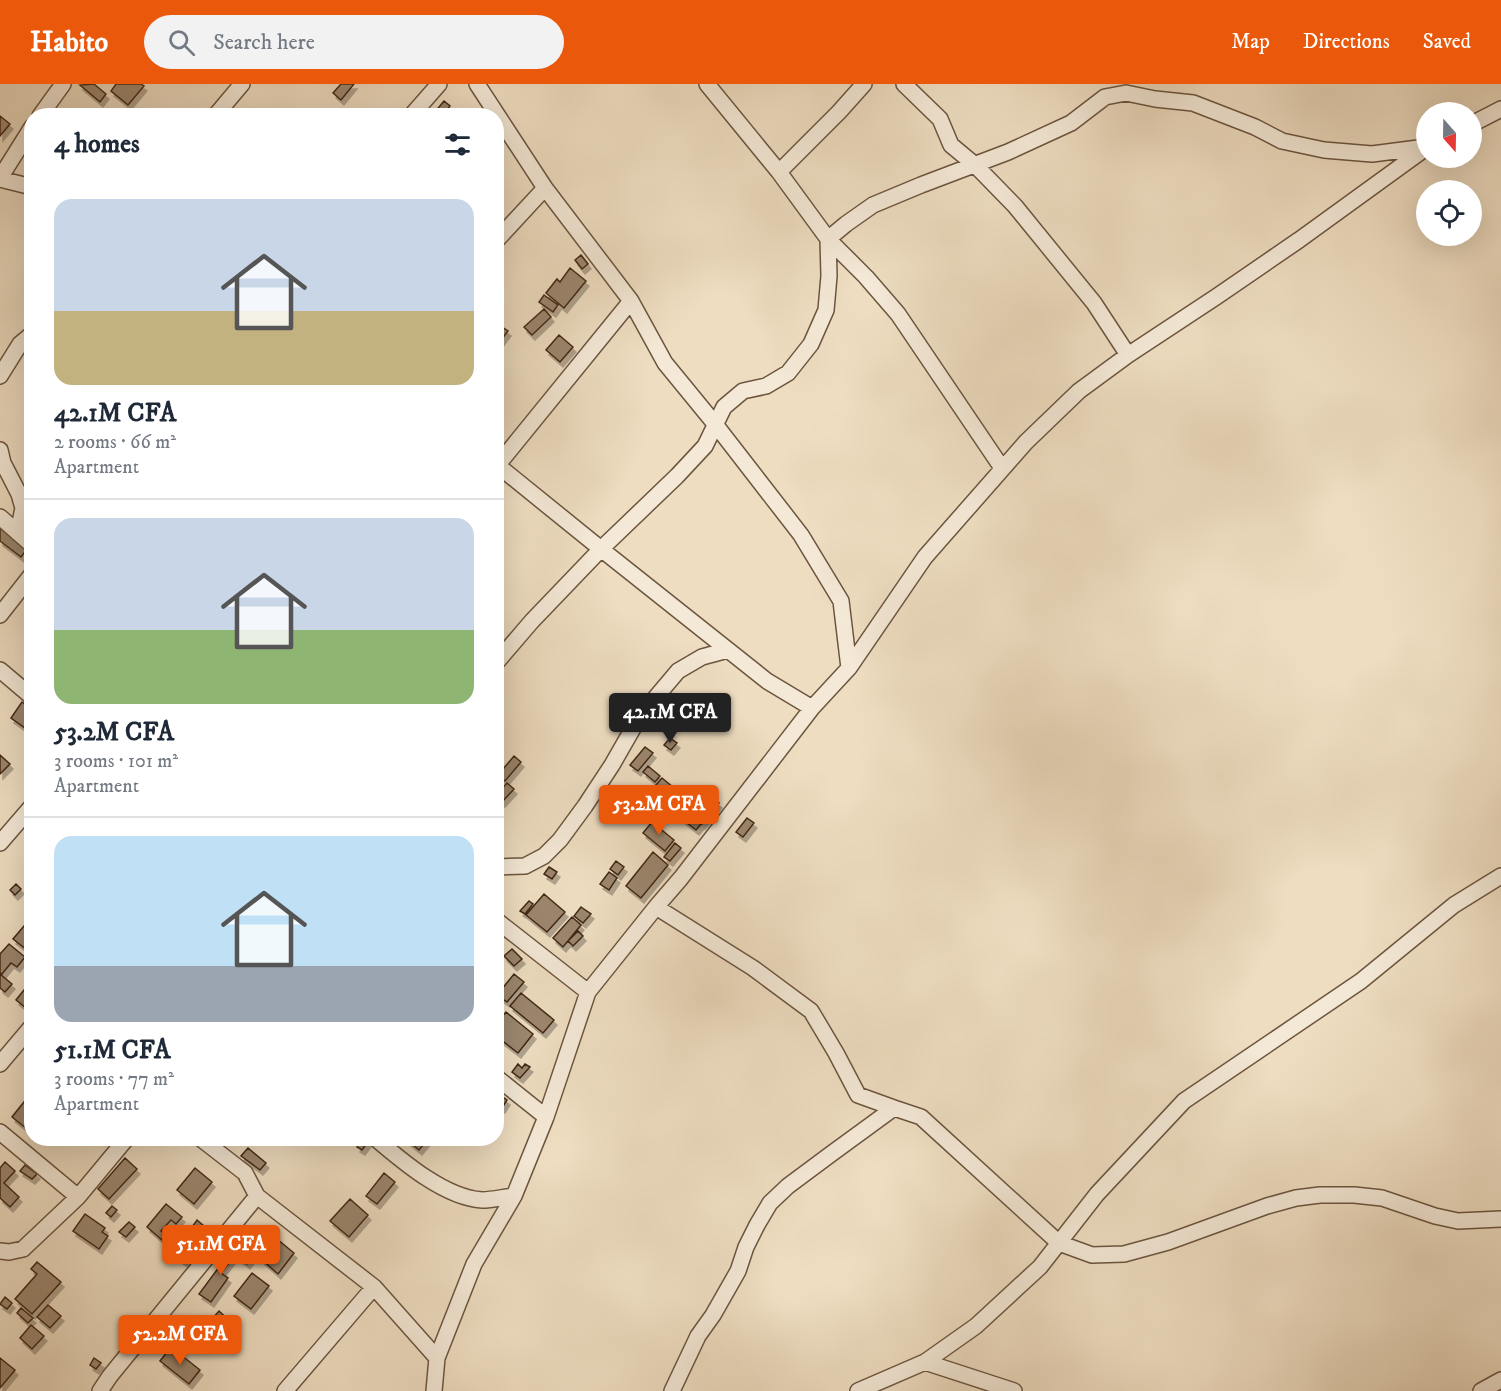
<!DOCTYPE html>
<html lang="en">
<head>
<meta charset="utf-8">
<style>
	:root { --surface:#fff; --page:#f2f2f3; --text:#1f2937; --muted:#747a83; --line:#e0e1e3; --accent:#ea580c }
	body { margin:0; font-family:"IM FELL DW Pica",serif; background:var(--page); color:var(--text); height:100vh; display:flex; flex-direction:column; font-size:22px; white-space:nowrap }
	* { box-sizing:border-box; margin:0 }
	p { font-size:20px; color:var(--muted) }
	.icon { flex:none; width:33px; height:33px; fill:none; stroke:currentColor; stroke-width:2; stroke-linecap:round; stroke-linejoin:round }
	.map { position:relative; flex:1; overflow:hidden }
	.details { position:absolute; left:24px; top:24px; width:480px; height:1038px; display:flex; flex-direction:column; background:var(--surface); border-radius:24px; box-shadow:0 6px 24px #0002 }
	.details>* { flex:none }
	.needle { width:39px; rotate:160deg }
	.tools { position:absolute; left:1416px; top:18px; display:grid; gap:12px }
	.tools a { display:grid; place-items:center; width:66px; height:66px; border-radius:50%; background:var(--surface); box-shadow:0 6px 24px #0002; font-size:30px }
	.price { position:absolute; translate:-50% -51px; padding:0 14px; border-radius:6px; background:var(--accent); color:#fff; font-size:20px; line-height:39px; filter:drop-shadow(0 2px 3px #0008) }
	.price::after { content:''; position:absolute; left:50%; top:36px; width:18px; height:14px; margin-left:-9px; background:inherit; clip-path:polygon(0 0,100% 0,50% 100%) }
	.price.current { background:#222; color:#fff }
	ul { padding:0; list-style:none }
	li { display:grid; align-content:center; gap:12px; height:318px; padding:0 30px }
	li+li { border-top:2px solid var(--line) }
	li span { display:grid; place-items:center; height:186px; border-radius:18px; color:#555 }
	li>.icon { margin-inline-start:auto }
	span .icon { width:108px; height:108px; fill:#fffc; stroke-width:1 }
	li b { font-size:26px }
	h2 { display:flex; justify-content:space-between; align-items:center; height:72px; padding:0 30px; font-size:26px }
	header { display:flex; align-items:center; gap:36px; box-sizing:border-box; height:84px; padding:0 30px; background:var(--accent); color:#fff }
	header strong { font-size:28px }
	nav { display:flex; gap:33px; margin-inline-start:auto; font-size:21px }
	.search { width:420px; height:54px; background:var(--page); display:flex; align-items:center; gap:15px; box-sizing:border-box; padding:0 21px; border-radius:33px; color:var(--muted); font-size:22px }
	.map>svg:first-child { display:block }
</style>
</head>
<body>
<header>
<strong>Habito</strong>
<div class="search"><svg class="icon" aria-label="search" viewBox="0 0 24 24"><circle cx="10" cy="10" r="6"/><path d="M15 15l6 6"/></svg>Search here</div>
<nav><a>Map</a><a>Directions</a><a>Saved</a></nav>
</header>
<div class="map">
<svg width="1501" height="1307" viewBox="0 0 1501 1307">
	<defs>
		<filter id="shadow"><feDropShadow dx="3" dy="5" stdDeviation="0" flood-color="#0004"/></filter>
	</defs>
	<rect width="100%" height="100%" fill="#eeddc1"/>
	<filter id="stains"><feTurbulence type="fractalNoise" baseFrequency=".00333" numOctaves="4"/><feColorMatrix values="0 0 0 0 .2 0 0 0 0 .09 0 0 0 0 .02 0 0 0 .5 -.17"/></filter>
	<radialGradient id="worn" r=".72"><stop offset=".6" stop-color="#630" stop-opacity="0"/><stop offset="1" stop-color="#630" stop-opacity=".3"/></radialGradient>
	<path fill="#9b866e" stroke="#412814" stroke-width="1.5" filter="url(#shadow)" d="M 94,0 L 106,10 L 100,18 L 80,1 Z
		M 116,0 L 141,0 L 144,2 L 128,21 L 111,7 Z
		M 341,0 L 354,0 L 341,16 L 333,9 Z
		M 444,17 L 450,22 L 443,32 L 437,32 L 434,29 Z
		M 0,32 L 10,40 L 0,52 Z
		M 581,171 L 588,180 L 582,185 L 575,176 Z
		M 570,184 L 586,197 L 564,224 L 546,209 L 557,195 L 560,198 Z
		M 544,211 L 558,221 L 553,228 L 539,218 Z
		M 544,225 L 551,233 L 532,251 L 524,243 Z
		M 496,239 L 508,247 L 496,263 Z
		M 559,251 L 573,263 L 560,278 L 546,266 Z
		M 0,444 L 27,465 L 21,473 L 0,457 Z
		M 22,618 L 32,625 L 32,649 L 11,634 Z
		M 670,654 L 677,659 L 671,666 L 664,661 Z
		M 645,663 L 653,669 L 638,687 L 630,681 Z
		M 0,671 L 10,680 L 0,690 Z
		M 514,672 L 521,678 L 505,697 L 498,691 Z
		M 648,682 L 660,692 L 655,698 L 643,688 Z
		M 662,694 L 673,703 L 667,710 L 656,701 Z
		M 507,699 L 514,705 L 502,718 L 496,714 L 496,711 Z
		M 668,713 L 701,740 L 696,746 L 662,719 Z
		M 712,714 L 719,719 L 702,740 L 695,734 Z
		M 747,734 L 754,739 L 743,753 L 736,748 Z
		M 652,738 L 674,756 L 665,767 L 643,749 Z
		M 675,759 L 681,764 L 670,777 L 664,773 Z
		M 653,768 L 668,781 L 641,814 L 626,802 Z
		M 616,777 L 624,783 L 618,791 L 610,785 Z
		M 549,783 L 557,788 L 552,795 L 544,790 Z
		M 609,788 L 617,794 L 609,806 L 600,800 Z
		M 16,800 L 21,805 L 15,811 L 10,806 Z
		M 544,810 L 565,828 L 547,848 L 526,831 Z
		M 529,817 L 533,820 L 525,830 L 520,827 Z
		M 581,823 L 591,830 L 583,839 L 574,832 Z
		M 572,833 L 581,841 L 563,863 L 553,854 Z
		M 24,842 L 32,848 L 32,861 L 27,866 L 13,855 Z
		M 578,847 L 583,852 L 573,862 L 568,857 Z
		M 9,860 L 25,873 L 17,883 L 11,879 L 2,890 L 0,889 L 0,870 Z
		M 512,865 L 522,875 L 514,882 L 504,872 Z
		M 0,890 L 12,900 L 5,908 L 0,904 Z
		M 514,890 L 524,898 L 507,918 L 497,911 Z
		M 24,906 L 32,912 L 32,918 L 26,924 L 16,916 Z
		M 521,909 L 554,936 L 543,949 L 510,922 Z
		M 506,928 L 533,950 L 518,969 L 496,952 L 496,940 Z
		M 518,980 L 522,984 L 525,980 L 530,983 L 520,994 L 512,988 Z
		M 32,1008 L 32,1049 L 12,1033 Z
		M 500,1011 L 507,1016 L 502,1024 L 496,1020 L 496,1016 Z
		M 363,1054 L 368,1058 L 362,1066 L 357,1063 Z
		M 409,1054 L 429,1054 L 419,1066 L 408,1057 Z
		M 248,1064 L 266,1079 L 260,1086 L 241,1072 Z
		M 125,1074 L 137,1085 L 109,1115 L 98,1105 Z
		M 5,1078 L 15,1087 L 4,1099 L 19,1113 L 10,1123 L 0,1114 L 0,1084 Z
		M 25,1081 L 37,1090 L 32,1095 L 20,1087 Z
		M 195,1084 L 212,1098 L 194,1120 L 177,1106 Z
		M 384,1089 L 395,1098 L 377,1120 L 366,1112 Z
		M 350,1115 L 368,1131 L 349,1153 L 330,1137 Z
		M 166,1120 L 182,1133 L 176,1140 L 171,1136 L 161,1147 L 166,1151 L 162,1156 L 147,1143 Z
		M 112,1122 L 117,1126 L 111,1133 L 106,1129 Z
		M 85,1130 L 105,1144 L 102,1148 L 108,1152 L 99,1165 L 73,1147 Z
		M 197,1136 L 204,1142 L 199,1148 L 192,1143 Z
		M 129,1138 L 135,1143 L 126,1153 L 119,1148 Z
		M 268,1149 L 275,1155 L 270,1161 L 264,1155 Z
		M 172,1154 L 184,1164 L 179,1171 L 166,1161 Z
		M 277,1155 L 294,1169 L 278,1190 L 261,1175 Z
		M 191,1162 L 195,1165 L 185,1178 L 180,1175 Z
		M 234,1163 L 251,1175 L 247,1180 L 235,1171 L 221,1189 L 228,1194 L 211,1218 L 199,1210 Z
		M 37,1178 L 61,1198 L 32,1230 L 15,1215 L 37,1190 L 31,1185 Z
		M 252,1189 L 269,1202 L 251,1225 L 234,1212 Z
		M 5,1213 L 12,1219 L 7,1225 L 0,1220 Z
		M 48,1221 L 61,1232 L 50,1244 L 37,1233 Z
		M 21,1224 L 33,1234 L 28,1239 L 17,1229 Z
		M 219,1227 L 235,1242 L 220,1259 L 203,1245 Z
		M 31,1241 L 44,1252 L 32,1265 L 20,1254 Z
		M 171,1263 L 200,1286 L 189,1300 L 160,1277 Z
		M 0,1274 L 15,1286 L 0,1304 Z
		M 94,1274 L 101,1279 L 96,1285 L 90,1281 Z"/>
	<g fill="none" stroke-linecap="round" stroke-linejoin="round">
		<defs>
			<path id="street" d="M 477,0 L 545,104 L 631,217 L 665,279 L 715,340 L 801,451 L 841,517 L 849,584
				M 707,0 L 779,88 L 828,155 L 866,193 L 898,230 L 1002,384
				M 904,0 L 940,35 L 951,61 L 975,81 L 1015,122 L 1094,219 L 1128,271
				M 40,32 L 63,0
				M 215,32 L 242,0
				M 411,32 L 439,0
				M 1472,40 L 1501,25
				M 779,88 L 839,28 L 864,0
				M 0,94 L 32,43
				M 0,95 L 32,103
				M 496,157 L 545,104
				M 0,292 L 20,260 L 32,250
				M 0,366 L 3,379 L 19,410 L 23,424 L 18,449
				M 496,380 L 601,465 L 767,597 L 812,624
				M 496,383 L 631,217
				M 0,433 L 32,461
				M 0,531 L 32,490
				M 496,579 L 532,537 L 601,465 L 677,392 L 705,362 L 724,323 L 743,307 L 766,302 L 788,289 L 811,260 L 826,226 L 829,192 L 828,155 L 846,140 L 873,121 L 921,101 L 1008,68 L 1071,39 L 1105,13 L 1126,9 L 1155,15 L 1193,19 L 1255,43 L 1282,57 L 1324,66 L 1372,70 L 1426,63
				M 0,586 L 32,613
				M 0,759 L 32,722
				M 496,783 L 525,782 L 544,772 L 560,756 L 585,722 L 612,681 L 640,632 L 678,587 L 702,573 L 728,566
				M 656,823 L 753,884 L 811,927 L 836,969 L 858,1011 L 894,1024
				M 496,836 L 588,908
				M 0,980 L 32,942
				M 496,993 L 546,1033
				M 0,1048 L 78,1113
				M 200,1054 L 245,1089 L 257,1112 L 374,1203 L 437,1274
				M 375,1054 C 402,1077 445,1114 482,1116 C 492,1116 504,1113 514,1112
				M 0,1167 L 9,1168 L 23,1165 L 78,1113 L 127,1054
				M 925,1278 L 1014,1307
				M 100,1307 L 110,1292 L 257,1112
				M 285,1307 L 374,1203
				M 434,1307 L 437,1274 L 474,1180 L 514,1112 L 546,1033 L 588,908 L 656,823 L 681,794 L 812,624 L 849,584 L 925,473 L 1026,358 L 1079,307 L 1128,271 L 1216,213 L 1299,156 L 1426,64
				M 672,1307 L 698,1252 L 713,1231 L 738,1187 L 746,1163 L 757,1141 L 770,1119 L 788,1102 L 831,1070 L 894,1024 L 921,1033 L 1059,1159 L 1092,1171 L 1124,1170 L 1168,1158 L 1267,1122 L 1296,1114 L 1320,1111 L 1354,1111 L 1382,1114 L 1435,1132 L 1458,1137 L 1501,1135
				M 858,1307 L 925,1278 L 976,1242 L 1040,1183 L 1097,1110 L 1184,1017 L 1361,897 L 1454,821 L 1501,792
				M 1481,1307 L 1501,1296"/>
		</defs>
		<use href="#street" stroke="#6c553f" stroke-width="18"/>
		<use href="#street" stroke="#f4e9d7" stroke-width="15"/>
	</g>
	<rect width="100%" height="100%" filter="url(#stains)"/>
	<rect width="100%" height="100%" fill="url(#worn)"/>
</svg>
<div class="tools">
<a><svg class="needle" viewBox="-14 -14 28 28"><path d="M0-13l5 13h-10z" fill="#e53935"/><path d="M0 13l5-13h-10z" fill="#747a83"/></svg></a>
<a><svg class="icon" aria-label="locate" viewBox="0 0 24 24"><circle cx="12" cy="12" r="6"/><path d="M12 2v4M12 18v4M2 12h4M18 12h4"/></svg></a>
</div>
<b class="price current" style="left:670px;top:660px">42.1M CFA</b>
<b class="price" style="left:659px;top:752px">53.2M CFA</b>
<b class="price" style="left:221px;top:1192px">51.1M CFA</b>
<b class="price" style="left:180px;top:1282px">52.2M CFA</b>
<section class="details">
<h2>4 homes<svg class="icon" aria-label="filters" viewBox="0 0 24 24"><path d="M4 7h16M4 17h16"/><circle cx="9" cy="7" r="2"/><circle cx="15" cy="17" r="2"/></svg></h2>
<ul>
<li><span style="background:linear-gradient(#c9d6e8 60%,#c2b280 0)"><svg class="icon" aria-label="home" viewBox="0 0 24 24"><path d="M3 11l9-7 9 7M6 9v11h12V9"/></svg></span><div><b>42.1M CFA</b><p>2 rooms · 66 m²</p><p>Apartment</p></div></li>
<li><span style="background:linear-gradient(#c9d6e8 60%,#8fb573 0)"><svg class="icon" aria-label="home" viewBox="0 0 24 24"><path d="M3 11l9-7 9 7M6 9v11h12V9"/></svg></span><div><b>53.2M CFA</b><p>3 rooms · 101 m²</p><p>Apartment</p></div></li>
<li><span style="background:linear-gradient(#bfe0f5 70%,#9aa5b1 0)"><svg class="icon" aria-label="home" viewBox="0 0 24 24"><path d="M3 11l9-7 9 7M6 9v11h12V9"/></svg></span><div><b>51.1M CFA</b><p>3 rooms · 77 m²</p><p>Apartment</p></div></li>
</ul>
</section>
</div>
</body>
</html>
